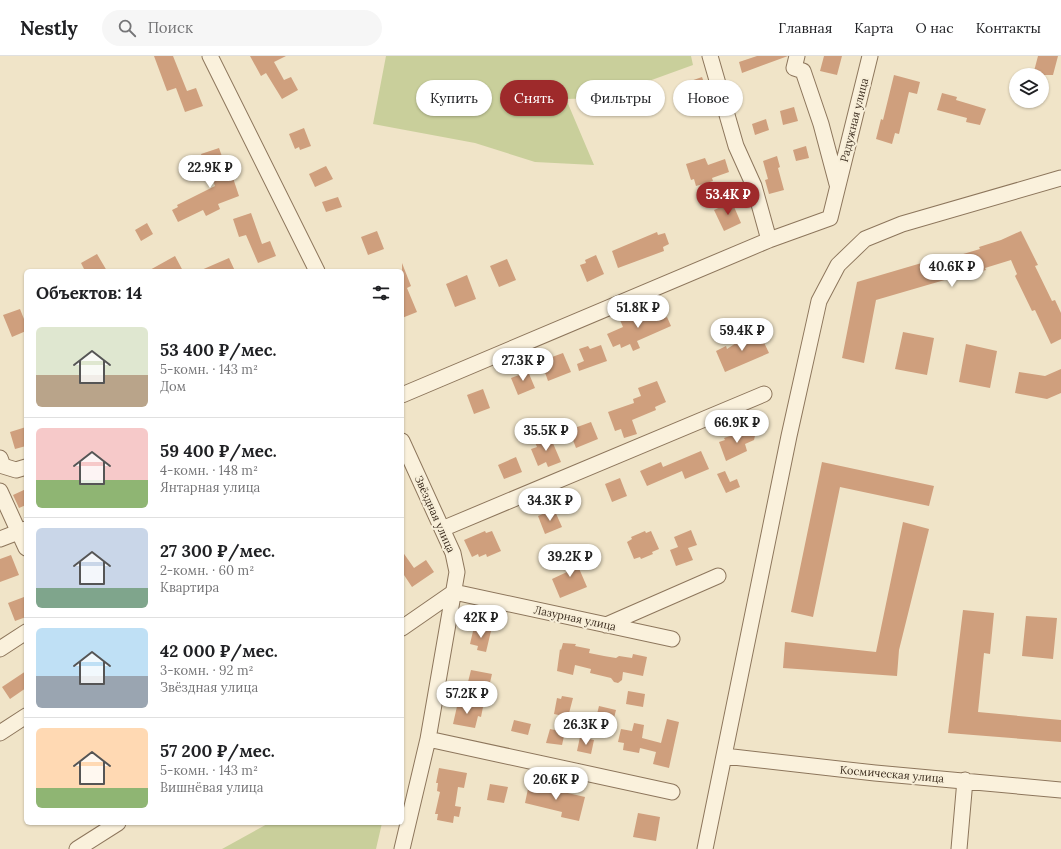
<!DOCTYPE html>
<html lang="ru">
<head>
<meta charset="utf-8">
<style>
	:root { --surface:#fff; --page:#f6f6f6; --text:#202124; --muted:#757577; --line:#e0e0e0; --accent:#9e2a2b }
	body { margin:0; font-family:Lora,serif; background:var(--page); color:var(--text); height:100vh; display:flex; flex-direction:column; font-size:15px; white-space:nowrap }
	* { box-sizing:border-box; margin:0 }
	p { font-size:13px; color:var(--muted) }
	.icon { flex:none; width:22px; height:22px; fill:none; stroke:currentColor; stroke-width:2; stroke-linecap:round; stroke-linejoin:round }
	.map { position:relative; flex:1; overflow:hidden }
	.panel { position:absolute; left:24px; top:213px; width:380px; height:556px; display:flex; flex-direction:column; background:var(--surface); border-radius:6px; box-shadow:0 1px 3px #0004 }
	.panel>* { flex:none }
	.hud { position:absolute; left:416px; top:24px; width:380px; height:36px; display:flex; gap:8px }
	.controls { position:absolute; left:1009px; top:12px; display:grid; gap:8px }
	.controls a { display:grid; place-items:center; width:40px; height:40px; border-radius:50%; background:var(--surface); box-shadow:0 1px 3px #0004; font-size:20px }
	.price { position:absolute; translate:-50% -34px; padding:0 9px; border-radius:14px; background:#fff; color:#222; font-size:13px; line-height:26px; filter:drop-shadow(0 1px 2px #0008) }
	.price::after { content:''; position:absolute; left:50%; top:24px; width:12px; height:9px; margin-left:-6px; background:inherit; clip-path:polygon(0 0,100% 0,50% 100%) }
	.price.on { background:var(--accent); color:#fff }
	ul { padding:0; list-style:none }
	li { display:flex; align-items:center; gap:12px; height:100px; padding:0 12px }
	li+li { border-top:1px solid var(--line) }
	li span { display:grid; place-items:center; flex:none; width:112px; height:80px; border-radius:6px; color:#555 }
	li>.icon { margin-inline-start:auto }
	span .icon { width:48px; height:48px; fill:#fffc; stroke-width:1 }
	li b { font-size:17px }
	h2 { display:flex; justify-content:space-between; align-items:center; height:48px; padding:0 12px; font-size:17px }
	.tag { padding:0 14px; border-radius:18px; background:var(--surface); box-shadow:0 1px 3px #0004; font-size:14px; line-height:36px }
	.tag.on { background:var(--accent); color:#fff }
	header { display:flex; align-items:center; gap:24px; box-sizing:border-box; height:56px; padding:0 20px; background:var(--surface); border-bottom:1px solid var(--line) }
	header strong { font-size:19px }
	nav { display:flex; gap:22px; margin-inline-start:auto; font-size:14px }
	.search { width:280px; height:36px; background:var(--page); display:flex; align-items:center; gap:10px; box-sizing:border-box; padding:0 14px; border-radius:22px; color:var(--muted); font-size:15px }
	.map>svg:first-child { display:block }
</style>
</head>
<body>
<header>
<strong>Nestly</strong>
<div class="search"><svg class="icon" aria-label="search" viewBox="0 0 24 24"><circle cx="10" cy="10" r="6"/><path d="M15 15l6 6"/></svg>Поиск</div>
<nav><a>Главная</a><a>Карта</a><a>О нас</a><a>Контакты</a></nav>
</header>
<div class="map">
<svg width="1061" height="793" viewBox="0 0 1061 793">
	<rect width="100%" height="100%" fill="#f0e4c8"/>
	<path fill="#c9cf9b" d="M 386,0 L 691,0 L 693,9 L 602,42 L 566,43 L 594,109 L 535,106 L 475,87 L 373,68 Z
		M 269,767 L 382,767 L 376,793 L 222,793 Z"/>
	<path fill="#cf9f7d" d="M 154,0 L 173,0 L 187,35 L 196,32 L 203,50 L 185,56 L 176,32 L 167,35 Z
		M 250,0 L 286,0 L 274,6 L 284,24 L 291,21 L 298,34 L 282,43 L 266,17 L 261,20 Z
		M 757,0 L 788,0 L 742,17 L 739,6 Z
		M 824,0 L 842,0 L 837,19 L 820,15 Z
		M 1038,0 L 1058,0 L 1053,19 L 1033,19 Z
		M 894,19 L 920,26 L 917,38 L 909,36 L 899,78 L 895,77 L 892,88 L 876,83 L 881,63 L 883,64 Z
		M 702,21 L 709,41 L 694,46 L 691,38 L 686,39 L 682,28 Z
		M 942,37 L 957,41 L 956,44 L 986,53 L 980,69 L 966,66 L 967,62 L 937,54 Z
		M 794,51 L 798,65 L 783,69 L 780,55 Z
		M 766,63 L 769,74 L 755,79 L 752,68 Z
		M 304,72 L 311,90 L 300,94 L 299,91 L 295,93 L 289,78 Z
		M 806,90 L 809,102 L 796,105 L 793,94 Z
		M 219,92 L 230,123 L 233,122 L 239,140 L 218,148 L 220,153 L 206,160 L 203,154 L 178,166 L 172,154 L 178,151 L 177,149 L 215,130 L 210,116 L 208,117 L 201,98 Z
		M 777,100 L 780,111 L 778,112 L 784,134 L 769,138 L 765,124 L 768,123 L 763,105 Z
		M 705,102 L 708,109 L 725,103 L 729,116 L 712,122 L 713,125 L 696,130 L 694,123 L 691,124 L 686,108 Z
		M 326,110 L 333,123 L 315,131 L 309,118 Z
		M 338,141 L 342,151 L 326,156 L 322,146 Z
		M 732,146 L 741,167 L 724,175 L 714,154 Z
		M 251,157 L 262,188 L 270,185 L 276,200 L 258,207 L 246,179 L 239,181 L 233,163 Z
		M 147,167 L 153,178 L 141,185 L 135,174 Z
		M 377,175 L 384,193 L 368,199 L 361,181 Z
		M 1021,175 L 1038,209 L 1035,210 L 1052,245 L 1055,244 L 1061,257 L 1061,283 L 1051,288 L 1035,254 L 1032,255 L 1015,220 L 1017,218 L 1011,204 L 985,212 L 986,214 L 949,225 L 948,223 L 876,244 L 864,307 L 842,302 L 857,226 L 942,201 L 943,204 L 980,193 L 979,191 L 1001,184 Z
		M 657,176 L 658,179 L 665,177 L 669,188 L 663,191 L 664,195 L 618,212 L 612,195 Z
		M 97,198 L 107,215 L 85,215 L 81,207 Z
		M 596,199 L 604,218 L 587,226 L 580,209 L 586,207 L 585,204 Z
		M 175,200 L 183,215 L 148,215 Z
		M 229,202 L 235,215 L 199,215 Z
		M 507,203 L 516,224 L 499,231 L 490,210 Z
		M 402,207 L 411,230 L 407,232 L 417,256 L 402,262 Z
		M 467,219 L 476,243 L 455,251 L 446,228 Z
		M 20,253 L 26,268 L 26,275 L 12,281 L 3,259 Z
		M 650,254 L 651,257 L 658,254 L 662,263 L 667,261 L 671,270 L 637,285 L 640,292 L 633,295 L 630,288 L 621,292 L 620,288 L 613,291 L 607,278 L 623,271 L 620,264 Z
		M 759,276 L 769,297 L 725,316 L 716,295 L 726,290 L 727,293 L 739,285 L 751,285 L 749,280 Z
		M 903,276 L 934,282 L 927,319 L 895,313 Z
		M 966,288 L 997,295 L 990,332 L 959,326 Z
		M 601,289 L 607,305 L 579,315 L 577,308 L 584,305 L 579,293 L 588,290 L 590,293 Z
		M 563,297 L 571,316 L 548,325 L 541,305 Z
		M 527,313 L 535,332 L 518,339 L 511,322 L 519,319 L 518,317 Z
		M 1061,313 L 1061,337 L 1047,343 L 1015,337 L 1019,316 L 1045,320 Z
		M 657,325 L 666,346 L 655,351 L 656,354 L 632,364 L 637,378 L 624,382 L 621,373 L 615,375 L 608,356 L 634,347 L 633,343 L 641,340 L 638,332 Z
		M 483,333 L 490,352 L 474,358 L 467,339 Z
		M 591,366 L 598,383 L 576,392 L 569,374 Z
		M 26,371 L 26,390 L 15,393 L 10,376 Z
		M 757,371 L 754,384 L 745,388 L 747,395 L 726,405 L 719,386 L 725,384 L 724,382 Z
		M 549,378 L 561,406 L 548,411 L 546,406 L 538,410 L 531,393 L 537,391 L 534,384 Z
		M 701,395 L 709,413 L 685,423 L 682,415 L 647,430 L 640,415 L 661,406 L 663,411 Z
		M 516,401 L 522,416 L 504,423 L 498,409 Z
		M 822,406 L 934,430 L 929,450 L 840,431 L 813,561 L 791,556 Z
		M 725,415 L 730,426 L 737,423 L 740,431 L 726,437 L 717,418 Z
		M 620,422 L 627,440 L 612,446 L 605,428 Z
		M 26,433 L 26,449 L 19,452 L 13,439 Z
		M 554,453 L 562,471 L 545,478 L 538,460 Z
		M 903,466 L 929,473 L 899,594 L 897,620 L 783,612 L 785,586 L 876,596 Z
		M 691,474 L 697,489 L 688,492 L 693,504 L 676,510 L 670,494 L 678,491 L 674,481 Z
		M 485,475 L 486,477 L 492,475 L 501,495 L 487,501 L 486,498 L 479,501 L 478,498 L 472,501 L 464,484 Z
		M 645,475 L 646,477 L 651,475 L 659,493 L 652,496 L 653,498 L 641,503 L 640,501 L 634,503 L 627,486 L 632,483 L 631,481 Z
		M 402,495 L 414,512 L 426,504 L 434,516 L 412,531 L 402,516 Z
		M 580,498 L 584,507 L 578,510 L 587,531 L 560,542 L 552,523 L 567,516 L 562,505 Z
		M 11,499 L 19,519 L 0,526 L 0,503 Z
		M 24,541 L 26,546 L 26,561 L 15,565 L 8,547 Z
		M 963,554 L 994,557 L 990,598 L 984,597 L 978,656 L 1061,664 L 1061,686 L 948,677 Z
		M 1026,560 L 1057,562 L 1053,603 L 1022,600 Z
		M 474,571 L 491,575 L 486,596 L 477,594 L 478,590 L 470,588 Z
		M 563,587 L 576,588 L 575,590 L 590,593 L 589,597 L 604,600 L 616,602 L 619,600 L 632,602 L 633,598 L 647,601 L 643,620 L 623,616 L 622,624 L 618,627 L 614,626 L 611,622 L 590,617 L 591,613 L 575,609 L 573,619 L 557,615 L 560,593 L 561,594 Z
		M 471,614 L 492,618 L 488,635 L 467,630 Z
		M 26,615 L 26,632 L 10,643 L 2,631 Z
		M 628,635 L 645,638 L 643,651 L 626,648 Z
		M 562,640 L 573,642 L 568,661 L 554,658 L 557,642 L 561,643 Z
		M 458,646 L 483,651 L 481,661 L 478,660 L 475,672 L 453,668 Z
		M 599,650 L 616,654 L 612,670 L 595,666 Z
		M 667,663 L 679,666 L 669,712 L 653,708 L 656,696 L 640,692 L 639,697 L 623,694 L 624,687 L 618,686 L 621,673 L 632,675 L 634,667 L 644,669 L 642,682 L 661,687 Z
		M 514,664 L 531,668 L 528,679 L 511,675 Z
		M 550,673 L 565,676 L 562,689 L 546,687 Z
		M 580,681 L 594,684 L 591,698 L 577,695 Z
		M 439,712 L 467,717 L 464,732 L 458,731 L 455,750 L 461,751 L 459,761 L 454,760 L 453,767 L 437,764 L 438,758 L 435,758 L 440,736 L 437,735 L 438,727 L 436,727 Z
		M 490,728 L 508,731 L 504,747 L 487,744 Z
		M 529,728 L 585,741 L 579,765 L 561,761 L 562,756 L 525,747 Z
		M 638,757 L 660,761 L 656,785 L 633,781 Z"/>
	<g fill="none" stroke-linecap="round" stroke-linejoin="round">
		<defs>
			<path id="minor" d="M 210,0 L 317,215
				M 710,0 L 736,90 L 754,130 L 769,184
				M 797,0 L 794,12 L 803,15 L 821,68 L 837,128
				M 402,339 L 769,184 L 830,162 L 870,0
				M 0,402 L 3,410 L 16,414 L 26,411
				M 0,435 L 26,492
				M 442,473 L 764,338
				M 0,483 L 26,473
				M 606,569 L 718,520
				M 402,572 L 454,536 L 672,583
				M 0,593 L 26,576
				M 0,677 L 26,660
				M 428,683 L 672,736
				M 724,700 L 875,717 L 1061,734
				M 77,793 L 118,767
				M 402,793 L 428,683 L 457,516 L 453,497 L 402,385
				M 705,793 L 789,380 L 819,245 L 838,209 L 865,183 L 902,168 L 1061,122
				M 959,793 L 965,724"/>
		</defs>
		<use href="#minor" stroke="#8d765c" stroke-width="17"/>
		<use href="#minor" stroke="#faf1dc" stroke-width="15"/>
	</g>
	<g text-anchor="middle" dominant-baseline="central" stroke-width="4" stroke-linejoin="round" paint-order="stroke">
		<g font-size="11" fill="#3d2e20" stroke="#f7eed8">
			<text transform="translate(854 64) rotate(-76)">Радужная улица</text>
			<text transform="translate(435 458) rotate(66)">Звёздная улица</text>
			<text transform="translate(575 562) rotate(12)">Лазурная улица</text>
			<text transform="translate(892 718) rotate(5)">Космическая улица</text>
		</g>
	</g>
</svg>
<div class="controls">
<a><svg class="icon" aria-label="layers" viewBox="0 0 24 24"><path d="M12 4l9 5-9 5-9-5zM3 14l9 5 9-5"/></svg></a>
</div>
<b class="price" style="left:210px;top:133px">22.9K ₽</b>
<b class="price on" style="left:728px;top:160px">53.4K ₽</b>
<b class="price" style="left:952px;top:232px">40.6K ₽</b>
<b class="price" style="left:638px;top:273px">51.8K ₽</b>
<b class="price" style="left:742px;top:296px">59.4K ₽</b>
<b class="price" style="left:523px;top:326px">27.3K ₽</b>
<b class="price" style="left:737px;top:388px">66.9K ₽</b>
<b class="price" style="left:546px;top:396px">35.5K ₽</b>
<b class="price" style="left:550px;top:466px">34.3K ₽</b>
<b class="price" style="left:570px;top:522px">39.2K ₽</b>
<b class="price" style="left:481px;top:583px">42K ₽</b>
<b class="price" style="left:467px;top:659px">57.2K ₽</b>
<b class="price" style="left:586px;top:690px">26.3K ₽</b>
<b class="price" style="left:556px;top:745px">20.6K ₽</b>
<div class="hud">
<a class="tag">Купить</a>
<a class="tag on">Снять</a>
<a class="tag">Фильтры</a>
<a class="tag">Новое</a>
</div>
<section class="panel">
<h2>Объектов: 14<svg class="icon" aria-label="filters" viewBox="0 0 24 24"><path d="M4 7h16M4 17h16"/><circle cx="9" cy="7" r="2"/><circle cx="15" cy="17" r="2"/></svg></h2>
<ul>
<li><span style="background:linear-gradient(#dfe7d0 60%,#b9a48a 0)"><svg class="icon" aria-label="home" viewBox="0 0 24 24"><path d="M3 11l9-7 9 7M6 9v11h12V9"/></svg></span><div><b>53 400 ₽/мес.</b><p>5-комн. · 143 m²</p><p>Дом</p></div></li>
<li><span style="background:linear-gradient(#f6c9c9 65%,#8fb573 0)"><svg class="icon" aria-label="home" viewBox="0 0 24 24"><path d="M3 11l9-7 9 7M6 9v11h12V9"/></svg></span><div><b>59 400 ₽/мес.</b><p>4-комн. · 148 m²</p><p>Янтарная улица</p></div></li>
<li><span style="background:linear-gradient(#c9d6e8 75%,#7fa58c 0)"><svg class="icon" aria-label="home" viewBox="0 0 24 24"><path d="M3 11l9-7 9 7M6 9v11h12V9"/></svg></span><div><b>27 300 ₽/мес.</b><p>2-комн. · 60 m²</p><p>Квартира</p></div></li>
<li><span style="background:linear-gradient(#bfe0f5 60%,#9aa5b1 0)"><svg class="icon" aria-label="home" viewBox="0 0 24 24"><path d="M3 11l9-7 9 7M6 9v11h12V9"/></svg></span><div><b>42 000 ₽/мес.</b><p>3-комн. · 92 m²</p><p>Звёздная улица</p></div></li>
<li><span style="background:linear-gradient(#ffd9b3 75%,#8fb573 0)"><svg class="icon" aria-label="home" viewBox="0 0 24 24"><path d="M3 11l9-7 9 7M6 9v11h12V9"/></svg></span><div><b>57 200 ₽/мес.</b><p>5-комн. · 143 m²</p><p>Вишнёвая улица</p></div></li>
</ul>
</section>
</div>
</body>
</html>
